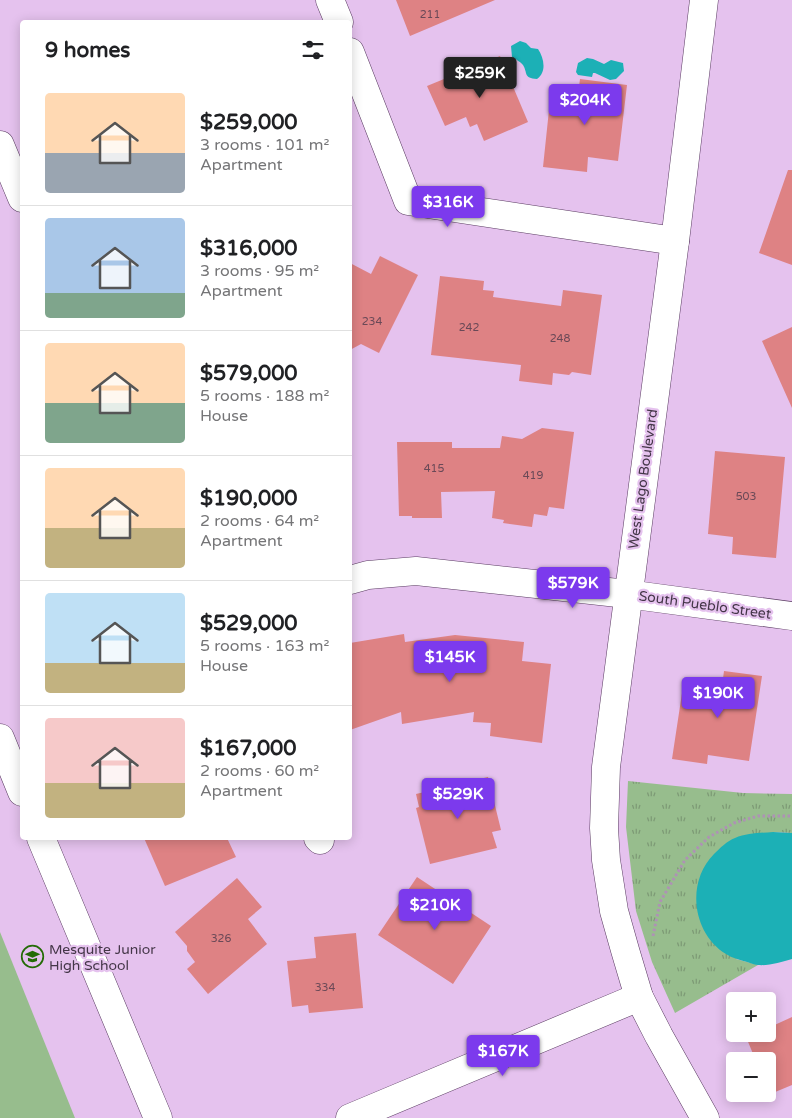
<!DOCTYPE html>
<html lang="en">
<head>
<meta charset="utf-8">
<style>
	:root { --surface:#fff; --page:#f6f6f6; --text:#202124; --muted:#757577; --line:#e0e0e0; --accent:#7c3aed }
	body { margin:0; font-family:"Varela Round",sans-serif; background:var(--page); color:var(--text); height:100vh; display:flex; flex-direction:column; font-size:19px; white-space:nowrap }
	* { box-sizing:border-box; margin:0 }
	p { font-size:16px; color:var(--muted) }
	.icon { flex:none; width:28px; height:28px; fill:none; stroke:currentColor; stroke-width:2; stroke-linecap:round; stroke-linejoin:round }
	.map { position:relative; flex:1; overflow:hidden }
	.panel { position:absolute; left:20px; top:20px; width:332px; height:820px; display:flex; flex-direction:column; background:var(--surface); border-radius:5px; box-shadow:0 2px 12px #0003 }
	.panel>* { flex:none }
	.fabs { position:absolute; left:726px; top:992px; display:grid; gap:10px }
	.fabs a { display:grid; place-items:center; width:50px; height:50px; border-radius:5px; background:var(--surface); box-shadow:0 2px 12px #0003; font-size:25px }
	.price { position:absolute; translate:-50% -42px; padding:0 11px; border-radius:5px; background:var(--accent); color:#fff; font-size:16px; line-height:32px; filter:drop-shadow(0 1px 2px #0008) }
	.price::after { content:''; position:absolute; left:50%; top:30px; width:15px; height:11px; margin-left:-8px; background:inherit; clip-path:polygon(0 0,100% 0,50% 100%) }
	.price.active { background:#222; color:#fff }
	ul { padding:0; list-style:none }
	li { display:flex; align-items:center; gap:15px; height:125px; padding:0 25px }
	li+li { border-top:1px solid var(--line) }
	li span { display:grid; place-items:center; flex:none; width:140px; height:100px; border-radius:5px; color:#555 }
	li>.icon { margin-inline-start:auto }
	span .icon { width:60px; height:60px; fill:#fffc; stroke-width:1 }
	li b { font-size:21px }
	h2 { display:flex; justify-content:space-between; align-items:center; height:60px; padding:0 25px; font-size:21px }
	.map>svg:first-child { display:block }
</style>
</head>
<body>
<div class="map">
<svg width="792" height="1118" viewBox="0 0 792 1118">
	<defs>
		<pattern id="park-tufts" width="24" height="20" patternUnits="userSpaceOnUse" patternTransform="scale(1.25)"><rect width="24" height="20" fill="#97bd8d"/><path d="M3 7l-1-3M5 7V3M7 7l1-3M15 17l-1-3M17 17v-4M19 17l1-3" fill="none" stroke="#7d9a75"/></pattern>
	</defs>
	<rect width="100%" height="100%" fill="#e5c2ee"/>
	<path fill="url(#park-tufts)" d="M 628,781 L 743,793 L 792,794 L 792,833 L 773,832 L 736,959 L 758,965 L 675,1013 L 652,962 L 636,911 L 626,827 Z"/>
	<path fill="#97bd8d" d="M 0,932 L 75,1118 L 0,1118 Z"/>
	<path fill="#1cb0b6" d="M 520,41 L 526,43 L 531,48 L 538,49 C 544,58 547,72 537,79 C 523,78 528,73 523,65 C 521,62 515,59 512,57 L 511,46 Z
		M 587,58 L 593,59 L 604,64 L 611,60 L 623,63 L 624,71 L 616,79 L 610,80 L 595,73 L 593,73 L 592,77 L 578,75 L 576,72 L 578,63 Z
		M 773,832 L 792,833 L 792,959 C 782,962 769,966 758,965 C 755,965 751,963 747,962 C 740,960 732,958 726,954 C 692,933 686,882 714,854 C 720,848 727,841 735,838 C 747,833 760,833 773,832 Z"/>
	<path fill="#de8284" d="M 396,0 L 495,0 L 410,36 Z
		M 500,56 L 528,122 L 484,141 L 477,124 L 470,127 L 466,117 L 445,126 L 427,86 Z
		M 580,79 L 627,85 L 618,161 L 588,157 L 587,172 L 543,167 L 551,91 L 578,95 Z
		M 788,170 L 792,170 L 792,265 L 759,253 Z
		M 380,256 L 418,275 L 379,353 L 361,344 L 350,350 L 350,263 L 371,274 Z
		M 440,276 L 484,281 L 483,290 L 494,291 L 493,297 L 561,306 L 563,290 L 602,295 L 591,375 L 572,372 L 569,375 L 553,373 L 552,385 L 519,381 L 521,365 L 431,355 Z
		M 792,327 L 792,408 L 762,341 Z
		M 542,428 L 574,432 L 564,509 L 549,507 L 547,516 L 534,514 L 532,527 L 503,523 L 504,520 L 492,518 L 495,491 L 441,492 L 442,518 L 412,518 L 412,516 L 399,516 L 397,442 L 452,442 L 452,448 L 500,448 L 502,436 L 522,439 Z
		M 715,451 L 785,457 L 776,558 L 732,554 L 733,537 L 708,534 Z
		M 404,634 L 405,642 L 455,635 L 524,642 L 522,661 L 551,664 L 542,743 L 490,736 L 491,723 L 473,722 L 474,712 L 402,724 L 401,712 L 350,730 L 350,643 Z
		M 724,671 L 762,676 L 749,761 L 708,755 L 707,764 L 672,759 L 684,680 L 722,686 Z
		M 488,777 L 501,830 L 492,832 L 497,848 L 430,864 L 416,808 L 419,807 L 416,794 Z
		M 144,838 L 227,838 L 236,857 L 165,886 Z
		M 417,877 L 491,926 L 453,984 L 378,935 Z
		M 237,878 L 262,907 L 248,919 L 267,944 L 208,994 L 187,969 L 195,962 L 187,951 L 187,946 L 175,932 Z
		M 356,933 L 363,1008 L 309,1013 L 308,1005 L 292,1007 L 287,961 L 316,958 L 314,937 Z
		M 792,1017 L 792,1085 L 768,1095 L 768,1061 L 756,1061 L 746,1037 L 753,1034 L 768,1034 L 768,1028 Z"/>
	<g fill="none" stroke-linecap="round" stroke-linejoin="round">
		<defs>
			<path id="minor" d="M 330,0 L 339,22
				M 350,52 L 408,201 L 675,241
				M 0,145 L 22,198
				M 350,580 L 368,575 L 416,571 L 627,594 L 792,616
				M 0,738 L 22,792
				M 41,838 L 158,1118
				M 318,838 L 320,840
				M 350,1118 L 639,997"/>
			<path id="tertiary" d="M 704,0 L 675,241 L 606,767 L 604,828 L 606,860 L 614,911 L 625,950 L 639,997 L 659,1036 L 705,1118"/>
		</defs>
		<use href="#minor" stroke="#5a3c62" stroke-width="29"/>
		<use href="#tertiary" stroke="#5a3c62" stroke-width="29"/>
		<path stroke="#ae92b5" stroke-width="3" stroke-dasharray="2.5 2.5" stroke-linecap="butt" d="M 653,936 L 660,902 L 685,860 L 709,837 L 734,823 L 758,816 L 792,816"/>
		<use href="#minor" stroke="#fff" stroke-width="28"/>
		<use href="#tertiary" stroke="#fff" stroke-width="28"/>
	</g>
	<defs>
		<symbol id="school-ring" viewBox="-11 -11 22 22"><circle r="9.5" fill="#e5c2ee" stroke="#246b06" stroke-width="1.5"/><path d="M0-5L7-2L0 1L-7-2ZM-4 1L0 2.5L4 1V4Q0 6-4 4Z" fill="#246b06"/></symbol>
	</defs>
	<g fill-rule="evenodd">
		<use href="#school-ring" x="20" y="944" width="25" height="25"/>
	</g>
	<g text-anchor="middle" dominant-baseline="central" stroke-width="4.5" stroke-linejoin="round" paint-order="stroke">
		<g font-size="11" fill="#6a4957">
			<text x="430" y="14">211</text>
			<text x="372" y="321">234</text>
			<text x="469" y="327">242</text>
			<text x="560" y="338">248</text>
			<text x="434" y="468">415</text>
			<text x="533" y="475">419</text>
			<text x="746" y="496">503</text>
			<text x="221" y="938">326</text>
			<text x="325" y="987">334</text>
		</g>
		<g font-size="14" fill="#443648" stroke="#e5c2ee">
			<text transform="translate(643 479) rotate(-82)">West Lago Boulevard</text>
			<text transform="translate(705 605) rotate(8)">South Pueblo Street</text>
		</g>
		<g font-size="14" fill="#443648" stroke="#e5c2ee" text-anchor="start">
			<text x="49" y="949">Mesquite Junior<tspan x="49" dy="16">High School</tspan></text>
		</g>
	</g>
</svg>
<div class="fabs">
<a>+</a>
<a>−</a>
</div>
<b class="price active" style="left:480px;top:99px">$259K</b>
<b class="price" style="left:585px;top:126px">$204K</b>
<b class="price" style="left:448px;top:228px">$316K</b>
<b class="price" style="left:573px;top:609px">$579K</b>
<b class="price" style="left:450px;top:683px">$145K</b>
<b class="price" style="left:718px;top:719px">$190K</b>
<b class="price" style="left:458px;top:820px">$529K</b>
<b class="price" style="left:435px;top:931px">$210K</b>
<b class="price" style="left:503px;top:1077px">$167K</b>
<section class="panel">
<h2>9 homes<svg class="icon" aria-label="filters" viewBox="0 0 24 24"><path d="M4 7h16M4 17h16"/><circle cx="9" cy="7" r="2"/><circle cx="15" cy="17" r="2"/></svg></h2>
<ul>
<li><span style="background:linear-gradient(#ffd9b3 60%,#9aa5b1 0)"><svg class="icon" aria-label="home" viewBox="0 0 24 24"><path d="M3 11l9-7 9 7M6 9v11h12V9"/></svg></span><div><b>$259,000</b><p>3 rooms · 101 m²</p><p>Apartment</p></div></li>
<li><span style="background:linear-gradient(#a9c7e8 75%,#7fa58c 0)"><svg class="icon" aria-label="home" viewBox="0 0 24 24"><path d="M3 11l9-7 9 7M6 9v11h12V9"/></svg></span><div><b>$316,000</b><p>3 rooms · 95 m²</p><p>Apartment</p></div></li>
<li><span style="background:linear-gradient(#ffd9b3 60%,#7fa58c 0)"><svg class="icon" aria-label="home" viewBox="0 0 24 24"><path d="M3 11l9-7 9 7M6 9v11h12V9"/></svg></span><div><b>$579,000</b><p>5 rooms · 188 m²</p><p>House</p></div></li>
<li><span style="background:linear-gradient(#ffd9b3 60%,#c2b280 0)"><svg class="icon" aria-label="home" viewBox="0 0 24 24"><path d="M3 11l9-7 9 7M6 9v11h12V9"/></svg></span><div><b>$190,000</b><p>2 rooms · 64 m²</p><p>Apartment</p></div></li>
<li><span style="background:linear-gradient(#bfe0f5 70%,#c2b280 0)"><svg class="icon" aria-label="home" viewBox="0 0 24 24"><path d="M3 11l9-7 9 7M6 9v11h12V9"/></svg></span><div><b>$529,000</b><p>5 rooms · 163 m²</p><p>House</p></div></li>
<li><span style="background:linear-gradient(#f6c9c9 65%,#c2b280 0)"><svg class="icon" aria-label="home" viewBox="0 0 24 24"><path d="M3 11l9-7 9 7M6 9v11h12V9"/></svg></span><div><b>$167,000</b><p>2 rooms · 60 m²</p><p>Apartment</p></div></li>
</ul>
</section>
</div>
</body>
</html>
